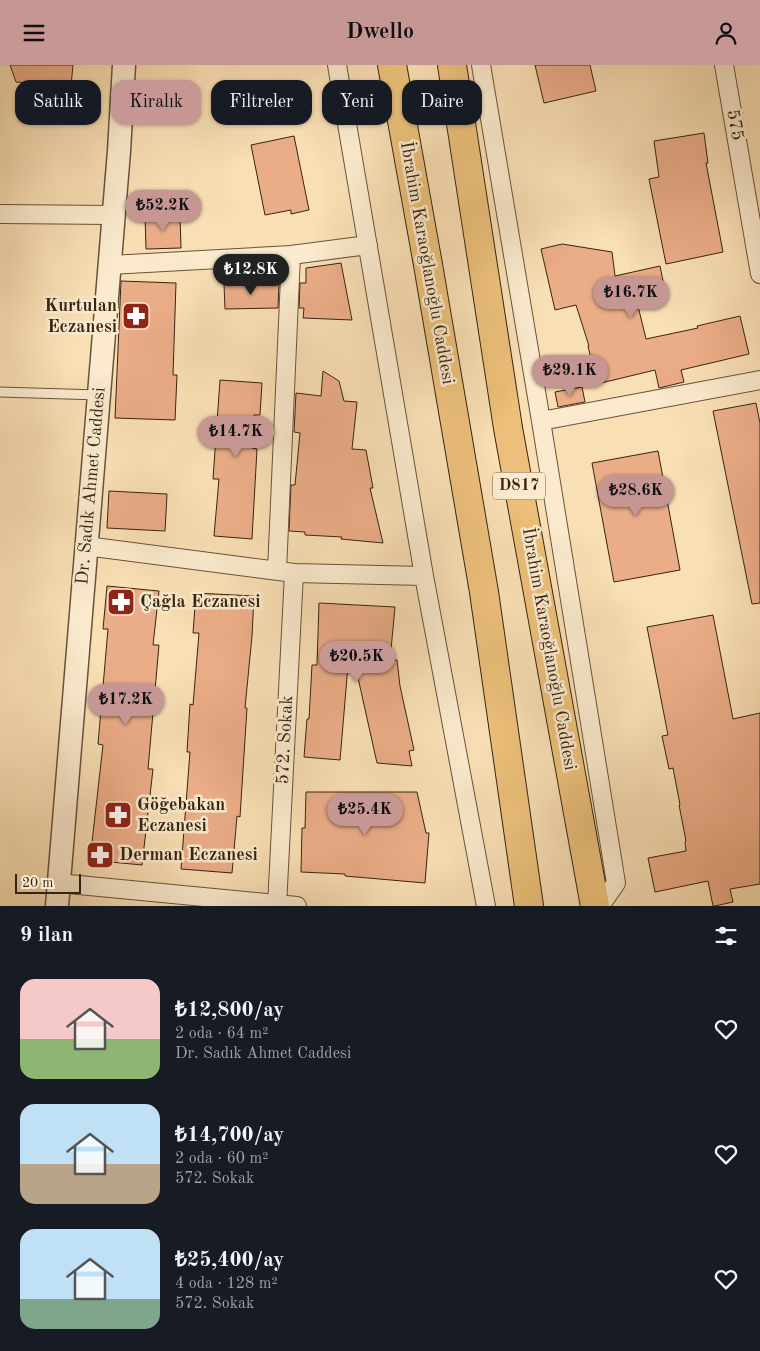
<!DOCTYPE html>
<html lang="tr">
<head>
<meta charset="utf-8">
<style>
	:root { --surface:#171b24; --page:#242831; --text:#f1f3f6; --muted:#9ea1a6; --accent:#c59692 }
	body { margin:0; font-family:"Old Standard TT",serif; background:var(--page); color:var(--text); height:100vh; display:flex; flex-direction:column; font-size:19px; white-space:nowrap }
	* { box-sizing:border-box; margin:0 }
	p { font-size:16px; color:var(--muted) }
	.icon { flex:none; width:28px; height:28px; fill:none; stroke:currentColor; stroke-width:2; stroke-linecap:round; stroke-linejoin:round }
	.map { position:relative; height:841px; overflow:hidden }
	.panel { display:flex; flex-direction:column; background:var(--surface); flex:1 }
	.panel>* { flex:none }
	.top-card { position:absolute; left:15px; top:15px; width:500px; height:45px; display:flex; gap:10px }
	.scale { position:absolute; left:15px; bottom:12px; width:66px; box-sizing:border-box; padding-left:5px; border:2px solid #362412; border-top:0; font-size:14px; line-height:18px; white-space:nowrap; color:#362412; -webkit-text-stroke:4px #fbeace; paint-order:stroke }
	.price { position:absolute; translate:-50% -42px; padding:0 11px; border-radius:18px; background:var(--accent); color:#111; font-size:16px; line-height:32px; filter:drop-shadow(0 1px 2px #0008) }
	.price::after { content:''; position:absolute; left:50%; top:30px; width:15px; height:11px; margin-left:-8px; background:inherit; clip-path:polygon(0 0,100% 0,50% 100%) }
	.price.selected { background:#222; color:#fff }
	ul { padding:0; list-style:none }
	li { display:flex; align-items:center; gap:15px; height:125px; padding:0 20px }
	li span { display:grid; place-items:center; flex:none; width:140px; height:100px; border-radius:15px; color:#555 }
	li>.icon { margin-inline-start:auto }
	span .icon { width:60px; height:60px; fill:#fffc; stroke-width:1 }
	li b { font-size:21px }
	h2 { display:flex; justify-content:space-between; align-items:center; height:60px; padding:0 20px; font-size:21px }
	.chip { padding:0 18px; border-radius:15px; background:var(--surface); box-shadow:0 1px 4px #0004; font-size:18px; line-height:45px }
	.chip.selected { background:var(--accent); color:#111 }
	header { display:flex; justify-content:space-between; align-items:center; height:65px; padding:0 20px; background:var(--accent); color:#111; font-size:22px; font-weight:700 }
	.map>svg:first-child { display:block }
</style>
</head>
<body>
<header><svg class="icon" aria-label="menu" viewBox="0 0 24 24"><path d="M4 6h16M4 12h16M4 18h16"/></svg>Dwello<svg class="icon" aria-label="person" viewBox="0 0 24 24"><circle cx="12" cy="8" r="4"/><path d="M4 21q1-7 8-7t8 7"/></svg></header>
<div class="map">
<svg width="760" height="841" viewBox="0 0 760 841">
	<rect width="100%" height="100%" fill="#f9dfb4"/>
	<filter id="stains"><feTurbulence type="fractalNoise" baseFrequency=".004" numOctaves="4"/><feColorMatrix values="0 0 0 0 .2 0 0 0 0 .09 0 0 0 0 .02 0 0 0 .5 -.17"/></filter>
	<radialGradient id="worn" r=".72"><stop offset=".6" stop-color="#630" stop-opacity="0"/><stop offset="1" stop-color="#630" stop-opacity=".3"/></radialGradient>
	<path fill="#ebad88" stroke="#362412" d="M 10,0 L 73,0 L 71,21 L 16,17 Z
		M 535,0 L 590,0 L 596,26 L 544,38 Z
		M 704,68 L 708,98 L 706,98 L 723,187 L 666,199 L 649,114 L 659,112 L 654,76 Z
		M 294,71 L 309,145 L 291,149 L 291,145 L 265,150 L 251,80 Z
		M 145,151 L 180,151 L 181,183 L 146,184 Z
		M 562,179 L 612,187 L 615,211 L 660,201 L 666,231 L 637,237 L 646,274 L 698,263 L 697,261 L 740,251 L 749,289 L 681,305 L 684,317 L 659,323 L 655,305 L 597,319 L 588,281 L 589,281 L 576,240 L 555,245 L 541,184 Z
		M 341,198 L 352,255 L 303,253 L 304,243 L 299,243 L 300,218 L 306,218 L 306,203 Z
		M 121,216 L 176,218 L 173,310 L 177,310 L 175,355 L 115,353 Z
		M 279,218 L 278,243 L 225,244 L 224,219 Z
		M 323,306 L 339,316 L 344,336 L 357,337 L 352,384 L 366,385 L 373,423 L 370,423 L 383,478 L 341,474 L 342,472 L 305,470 L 305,467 L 289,466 L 291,420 L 295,420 L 300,368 L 294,367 L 296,328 L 321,331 Z
		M 220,315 L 262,318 L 260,350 L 254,350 L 252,383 L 257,384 L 252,474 L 214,471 L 219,414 L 213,414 Z
		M 582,322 L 585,337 L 558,342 L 555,327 Z
		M 756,338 L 760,358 L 760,538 L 752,539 L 713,346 Z
		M 658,386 L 680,505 L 614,517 L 592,398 Z
		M 109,426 L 167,429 L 165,466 L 107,463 Z
		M 107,521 L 159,526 L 153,580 L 159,580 L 148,704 L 153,704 L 142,800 L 90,795 L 103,680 L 98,679 L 108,564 L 103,564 Z
		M 196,528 L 254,531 L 252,571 L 245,643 L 247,643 L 240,752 L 237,751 L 232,808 L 181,804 L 190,687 L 187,687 L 190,639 L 193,640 L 199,568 L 193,568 Z
		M 319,538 L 395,542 L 390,595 L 397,595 L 400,621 L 414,685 L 409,686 L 412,701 L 377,698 L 350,577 L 340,695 L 304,692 L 307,654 L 309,654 L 312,600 L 317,600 Z
		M 713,550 L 733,654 L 760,648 L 760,819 L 730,824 L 733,837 L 715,841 L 713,841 L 708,816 L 655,827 L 648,793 L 686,786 L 685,777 L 686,776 L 679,740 L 680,740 L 673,703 L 669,704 L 662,671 L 668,670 L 647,562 Z
		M 306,727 L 417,727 L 426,768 L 429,768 L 425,818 L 345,811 L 345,809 L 301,807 L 302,763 L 305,763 Z"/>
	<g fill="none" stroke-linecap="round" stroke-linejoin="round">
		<defs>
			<path id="service" d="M 0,327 L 99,330"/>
			<path id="minor" d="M 337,0 L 424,511 L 486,841
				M 481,0 L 541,356 L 616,818 L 600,841
				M 724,0 L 760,209
				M 0,149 L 114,150
				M 110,200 L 291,190 L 368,180
				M 541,356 L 760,315
				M 86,481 L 294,508 L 424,511
				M 277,506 L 291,190
				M 58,818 L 297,841
				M 277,841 L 294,508"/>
			<path id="tertiary" d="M 57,841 L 119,86 L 124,0"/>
			<path id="trunk" d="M 392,0 L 427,194 L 484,527 L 529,841
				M 452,0 L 508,363 L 595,841"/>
		</defs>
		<use href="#service" stroke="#67533a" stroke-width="11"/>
		<use href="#minor" stroke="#67533a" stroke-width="20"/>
		<use href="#tertiary" stroke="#67533a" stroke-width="25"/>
		<use href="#trunk" stroke="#362412" stroke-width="30"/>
		<use href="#service" stroke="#fbeace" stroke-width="9"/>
		<use href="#minor" stroke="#fbeace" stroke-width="18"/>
		<use href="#tertiary" stroke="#fbeace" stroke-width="22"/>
		<use href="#trunk" stroke="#ecc07a" stroke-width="28"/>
	</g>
	<defs>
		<symbol id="pharmacy-square" viewBox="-11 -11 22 22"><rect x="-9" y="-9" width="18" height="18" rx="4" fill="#8f2418" stroke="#fbeace"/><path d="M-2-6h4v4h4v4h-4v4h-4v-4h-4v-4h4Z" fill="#fff"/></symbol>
	</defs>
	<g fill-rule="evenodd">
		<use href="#pharmacy-square" x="120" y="235" width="32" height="32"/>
		<use href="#pharmacy-square" x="105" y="521" width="32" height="32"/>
		<use href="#pharmacy-square" x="102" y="734" width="32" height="32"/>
		<use href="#pharmacy-square" x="84" y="774" width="32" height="32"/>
	</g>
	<g text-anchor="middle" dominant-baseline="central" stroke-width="5" stroke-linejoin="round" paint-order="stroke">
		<rect fill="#fbeace" stroke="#715f4a" stroke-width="1" x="493" y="407.5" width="52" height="27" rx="4"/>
		<g font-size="16" font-weight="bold" fill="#362412">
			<text x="519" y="421">D817</text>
		</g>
		<g font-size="18" fill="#362412" stroke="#fbeace">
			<text transform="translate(735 60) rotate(80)">575</text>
			<text transform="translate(427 198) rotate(80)">İbrahim Karaoğlanoğlu Caddesi</text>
			<text transform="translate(91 421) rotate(-85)">Dr. Sadık Ahmet Caddesi</text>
			<text transform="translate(549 584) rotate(80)">İbrahim Karaoğlanoğlu Caddesi</text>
			<text transform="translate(285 675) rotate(-87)">572. Sokak</text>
		</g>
		<g font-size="18" font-weight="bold" fill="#362412" stroke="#fbeace" text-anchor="start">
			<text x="117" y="241" text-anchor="end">Kurtulan<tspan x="117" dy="21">Eczanesi</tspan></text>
			<text x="140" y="537">Çağla Eczanesi</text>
			<text x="137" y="740">Göğebakan<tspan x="137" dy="21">Eczanesi</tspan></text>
			<text x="119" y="790">Derman Eczanesi</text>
		</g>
	</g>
	<rect width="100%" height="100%" filter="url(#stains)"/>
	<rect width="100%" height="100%" fill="url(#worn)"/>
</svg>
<div class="scale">20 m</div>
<b class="price" style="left:163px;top:167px">₺52.2K</b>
<b class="price selected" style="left:251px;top:231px">₺12.8K</b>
<b class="price" style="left:631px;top:254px">₺16.7K</b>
<b class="price" style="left:570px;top:332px">₺29.1K</b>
<b class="price" style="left:236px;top:393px">₺14.7K</b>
<b class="price" style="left:636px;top:452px">₺28.6K</b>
<b class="price" style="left:357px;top:618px">₺20.5K</b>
<b class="price" style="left:126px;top:661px">₺17.2K</b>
<b class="price" style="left:365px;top:771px">₺25.4K</b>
<div class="top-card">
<a class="chip">Satılık</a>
<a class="chip selected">Kiralık</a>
<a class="chip">Filtreler</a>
<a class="chip">Yeni</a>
<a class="chip">Daire</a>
</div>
</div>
<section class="panel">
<h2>9 ilan<svg class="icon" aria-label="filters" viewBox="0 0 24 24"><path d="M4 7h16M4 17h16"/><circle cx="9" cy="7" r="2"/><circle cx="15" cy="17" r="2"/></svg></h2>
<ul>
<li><span style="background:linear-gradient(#f6c9c9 60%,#8fb573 0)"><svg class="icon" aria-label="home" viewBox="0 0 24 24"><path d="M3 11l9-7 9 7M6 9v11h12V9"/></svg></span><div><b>₺12,800/ay</b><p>2 oda · 64 m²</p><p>Dr. Sadık Ahmet Caddesi</p></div><svg class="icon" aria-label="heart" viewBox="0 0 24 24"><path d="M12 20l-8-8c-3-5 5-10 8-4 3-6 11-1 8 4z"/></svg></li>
<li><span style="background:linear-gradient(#bfe0f5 60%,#b9a48a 0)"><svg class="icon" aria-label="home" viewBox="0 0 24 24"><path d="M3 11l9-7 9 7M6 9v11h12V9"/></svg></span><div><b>₺14,700/ay</b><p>2 oda · 60 m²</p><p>572. Sokak</p></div><svg class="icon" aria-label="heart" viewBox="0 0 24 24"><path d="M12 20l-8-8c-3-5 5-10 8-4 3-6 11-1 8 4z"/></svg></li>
<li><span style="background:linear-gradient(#bfe0f5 70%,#7fa58c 0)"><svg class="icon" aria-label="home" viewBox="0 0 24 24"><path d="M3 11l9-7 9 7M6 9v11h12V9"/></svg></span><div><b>₺25,400/ay</b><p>4 oda · 128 m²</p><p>572. Sokak</p></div><svg class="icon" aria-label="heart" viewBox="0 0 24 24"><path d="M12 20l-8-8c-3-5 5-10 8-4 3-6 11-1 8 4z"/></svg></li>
</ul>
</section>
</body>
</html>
